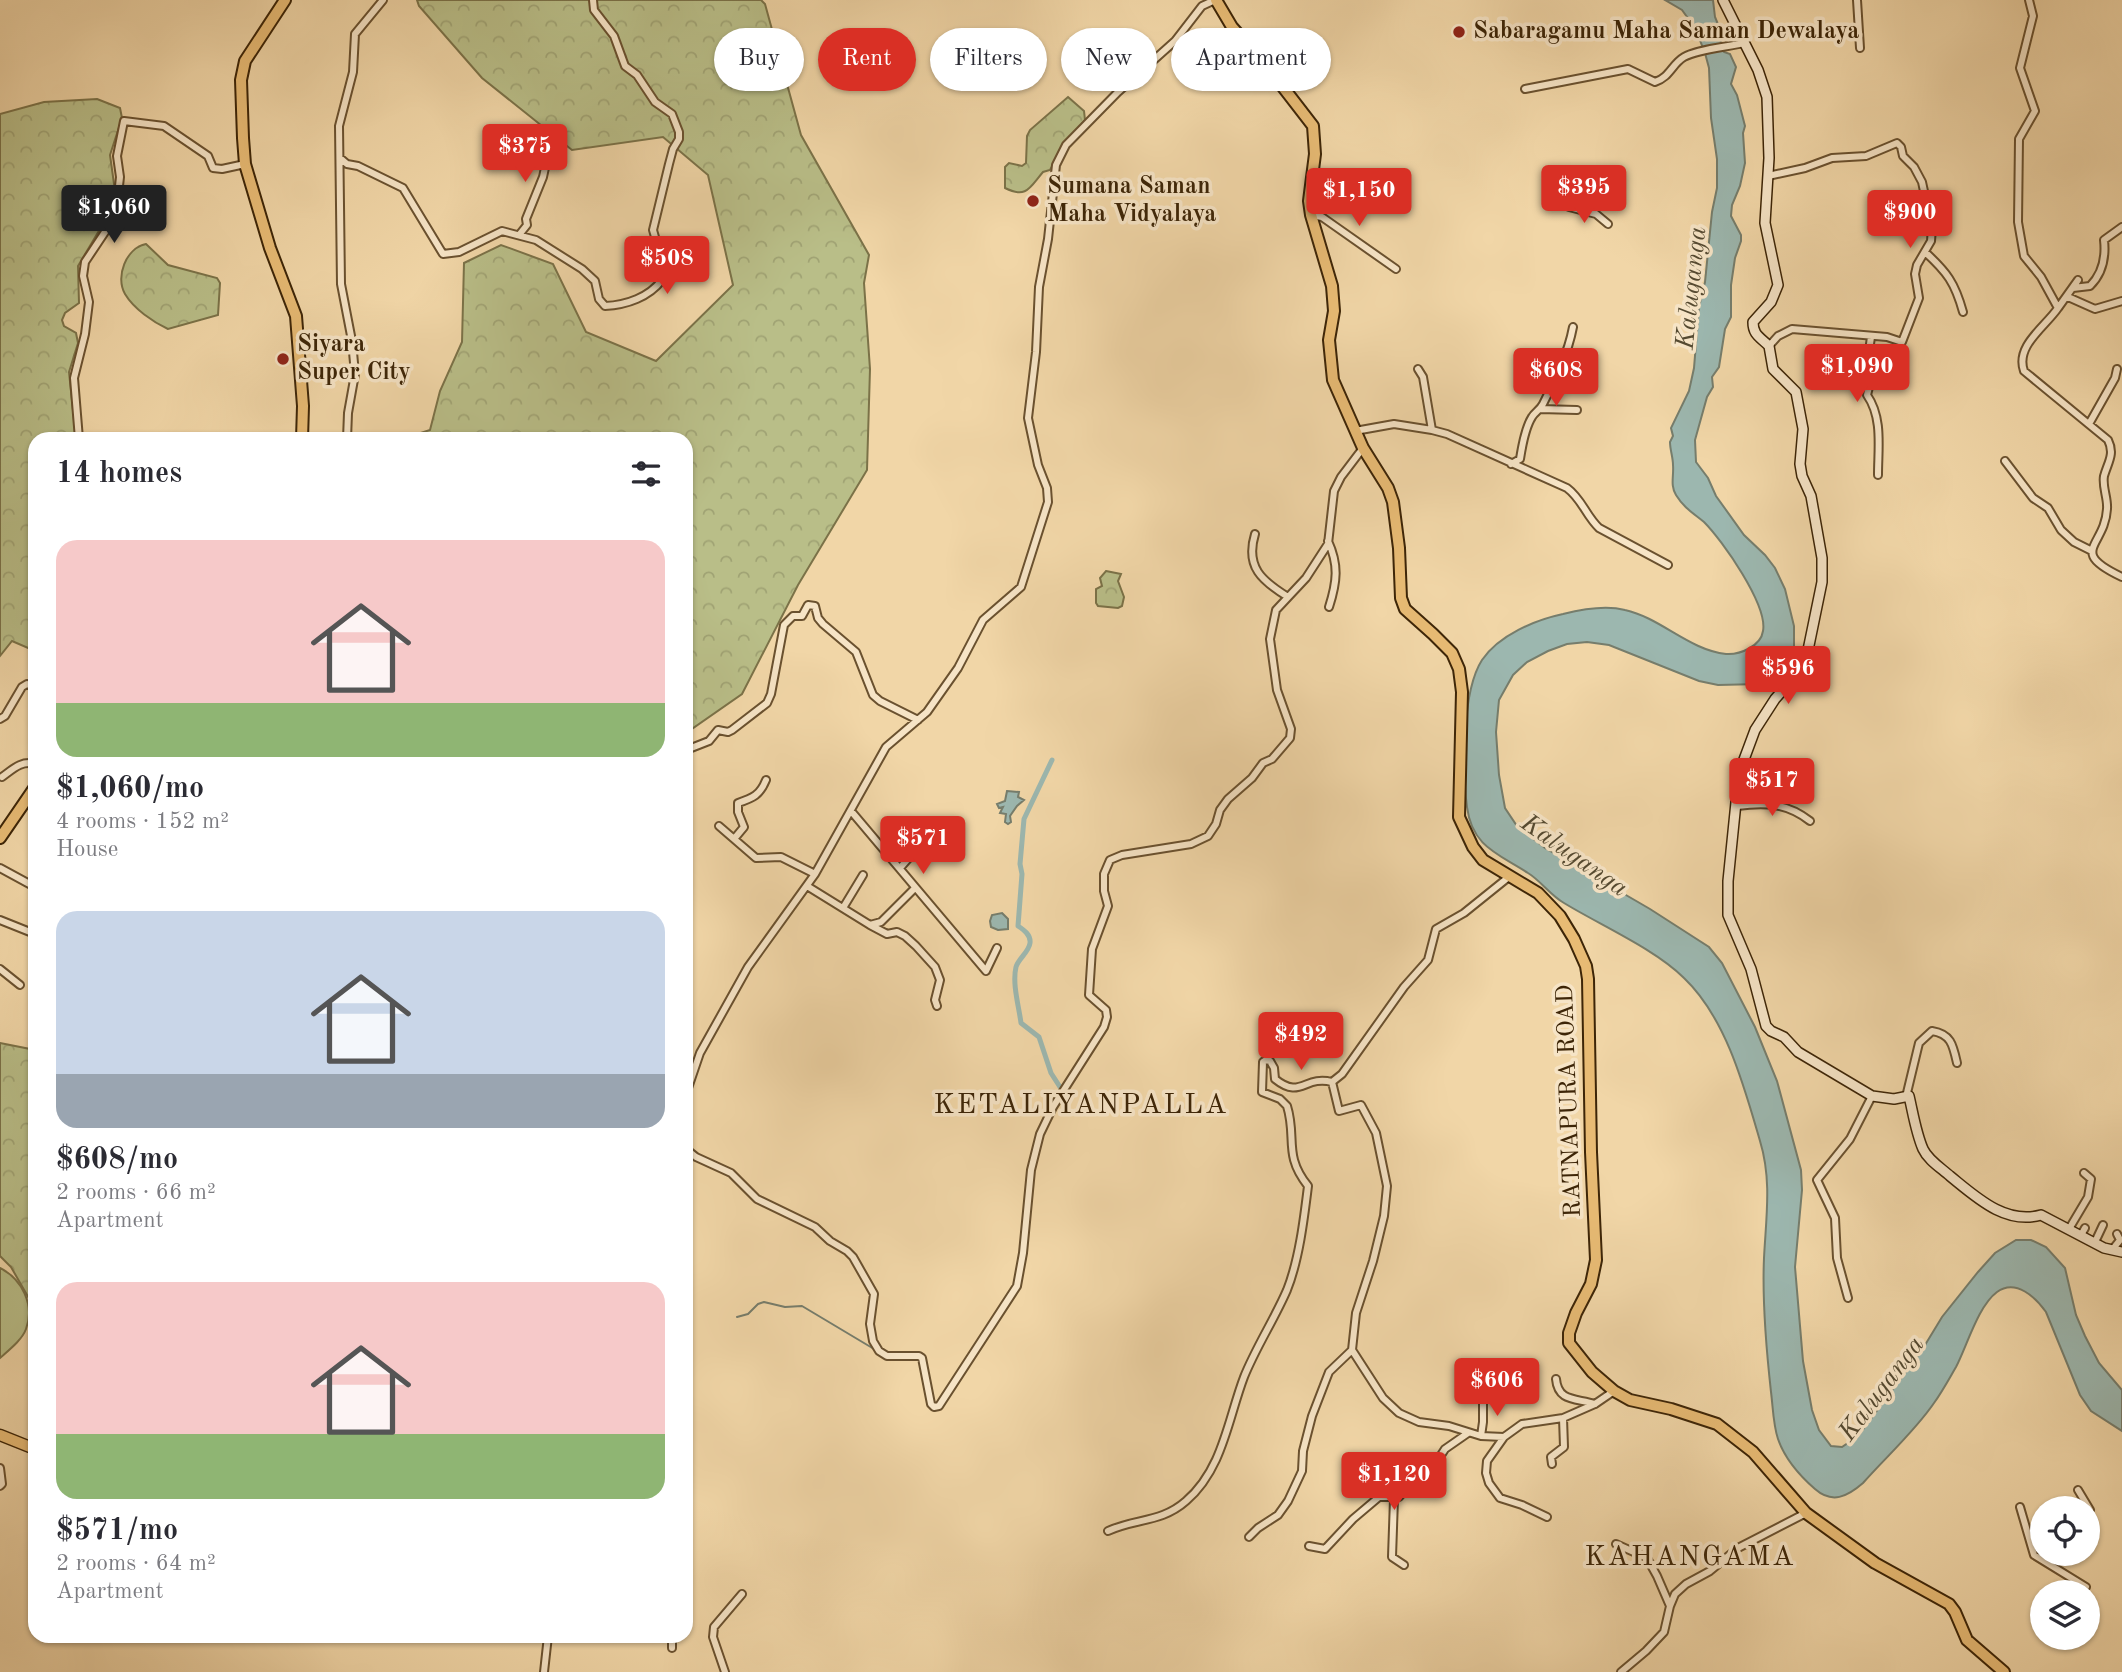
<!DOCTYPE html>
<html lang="en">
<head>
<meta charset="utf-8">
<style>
	:root { --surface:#fff; --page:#f2f2f3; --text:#2b2b33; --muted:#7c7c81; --accent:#d93025 }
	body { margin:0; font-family:"Old Standard TT",serif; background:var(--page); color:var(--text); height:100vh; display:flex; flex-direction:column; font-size:26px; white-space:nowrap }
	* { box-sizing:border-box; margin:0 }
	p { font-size:23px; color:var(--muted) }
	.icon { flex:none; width:38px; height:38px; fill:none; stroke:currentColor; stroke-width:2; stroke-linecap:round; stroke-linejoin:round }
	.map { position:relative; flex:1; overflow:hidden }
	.side { position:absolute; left:28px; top:432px; width:665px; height:1211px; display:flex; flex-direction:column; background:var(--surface); border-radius:21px; box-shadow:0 2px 5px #0004 }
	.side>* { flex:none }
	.hud { position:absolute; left:714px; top:28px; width:665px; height:63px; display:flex; gap:14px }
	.fabs { position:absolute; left:2030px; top:1496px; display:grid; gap:14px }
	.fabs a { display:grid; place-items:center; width:70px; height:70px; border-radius:50%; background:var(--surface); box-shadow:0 2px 5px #0004; font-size:35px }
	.price { position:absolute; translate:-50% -60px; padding:0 16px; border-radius:7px; background:var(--accent); color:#fff; font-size:23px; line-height:46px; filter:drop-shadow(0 2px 4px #0008) }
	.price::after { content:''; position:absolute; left:50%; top:42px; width:21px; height:16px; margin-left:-10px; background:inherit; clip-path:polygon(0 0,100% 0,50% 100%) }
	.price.current { background:#222; color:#fff }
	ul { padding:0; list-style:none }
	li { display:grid; align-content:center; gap:14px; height:371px; padding:0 28px }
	li span { display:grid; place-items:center; height:217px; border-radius:21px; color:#555 }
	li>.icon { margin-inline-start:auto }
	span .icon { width:126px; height:126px; fill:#fffc; stroke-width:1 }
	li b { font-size:30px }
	h2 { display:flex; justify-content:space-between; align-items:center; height:84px; padding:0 28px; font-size:30px }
	.tag { padding:0 24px; border-radius:32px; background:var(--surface); box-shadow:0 2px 5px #0004; font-size:24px; line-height:63px }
	.tag.current { background:var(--accent); color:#fff }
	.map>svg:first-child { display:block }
</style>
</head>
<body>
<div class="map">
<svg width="2122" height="1672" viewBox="0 0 2122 1672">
	<defs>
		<pattern id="forest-crowns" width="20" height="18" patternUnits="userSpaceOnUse" patternTransform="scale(1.75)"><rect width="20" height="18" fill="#b9be88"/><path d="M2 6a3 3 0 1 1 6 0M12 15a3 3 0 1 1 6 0" fill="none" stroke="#a0a374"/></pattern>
	</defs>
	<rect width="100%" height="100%" fill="#f1d6a7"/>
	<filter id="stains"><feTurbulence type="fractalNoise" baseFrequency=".00286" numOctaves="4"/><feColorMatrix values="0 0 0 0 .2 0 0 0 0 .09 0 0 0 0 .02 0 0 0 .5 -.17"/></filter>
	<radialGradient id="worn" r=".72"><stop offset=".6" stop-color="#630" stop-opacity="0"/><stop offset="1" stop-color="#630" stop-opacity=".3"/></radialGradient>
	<path fill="url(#forest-crowns)" stroke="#7b7248" stroke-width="2" d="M 417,0 L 761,0 L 765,4 L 801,135 L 869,255 L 864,283 L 870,369 L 867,470 L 798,585 L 742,694 L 686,733 L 686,439 L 402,439 L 430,430 L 440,391 L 462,342 L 464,263 L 501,245 L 553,264 L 586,332 L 656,361 L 733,285 L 708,175 L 663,137 L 572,150 L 482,78 L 419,6 Z
		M 1068,97 L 1084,111 L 1085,120 L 1062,148 L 1050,170 L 1043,172 C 1030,187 1027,199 1005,188 L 1005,167 L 1009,163 L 1022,166 L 1026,163 L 1027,136 L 1030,130 Z
		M 97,99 L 120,108 L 122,118 L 110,155 L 115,191 L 109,214 L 78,266 L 79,303 L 65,313 L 62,320 L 64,326 L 76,333 L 78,343 L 69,372 L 76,439 L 35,439 L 35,651 L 12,641 L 0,656 L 0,114 L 44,102 Z
		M 146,244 L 168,265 L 217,278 L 220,283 L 218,315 L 168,329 C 153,322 134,309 125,294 C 115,277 126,248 146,244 Z
		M 1106,571 L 1121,574 L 1118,581 L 1124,597 L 1122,606 L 1118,608 L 1098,606 L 1096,603 L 1096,589 L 1102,586 L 1100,578 Z
		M 0,1043 L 30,1049 L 35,1055 L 35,1309 L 11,1267 L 0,1256 Z"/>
	<path fill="#b9be88" stroke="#7b7248" stroke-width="2" d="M 0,1268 C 22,1279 35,1305 26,1329 C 22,1340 9,1350 0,1358 Z"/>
	<path fill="#9cb7af" stroke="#767d6c" stroke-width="2" d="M 1665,0 L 1713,0 L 1715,17 L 1720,29 L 1721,46 L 1724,52 L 1730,54 L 1736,67 L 1731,84 L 1737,95 L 1745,126 L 1743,133 L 1745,163 L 1740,186 L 1732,205 L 1731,216 L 1741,235 L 1741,241 L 1735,258 L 1731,285 L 1731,317 L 1725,329 L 1719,367 L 1712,377 L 1713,387 L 1707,397 L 1695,440 L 1696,462 L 1708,478 L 1716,496 L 1744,535 L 1765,555 L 1775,568 L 1785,589 L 1794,626 L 1794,648 L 1791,657 L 1774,677 L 1760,684 L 1718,685 L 1699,681 L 1609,645 L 1587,642 L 1567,644 L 1548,651 L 1527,662 L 1513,675 L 1499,700 L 1496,732 L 1499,775 L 1505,808 L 1517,826 L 1545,848 L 1650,909 L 1709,947 L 1722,963 L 1755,1027 L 1777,1081 L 1801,1170 L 1802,1190 L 1795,1267 L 1803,1361 L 1812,1410 L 1819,1430 L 1831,1446 L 1842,1447 L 1858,1436 L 1922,1350 L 1942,1317 L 1978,1272 L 1995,1253 L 2016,1240 L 2031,1240 L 2046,1247 L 2065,1268 L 2076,1315 L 2085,1336 L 2099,1363 L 2122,1390 L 2122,1431 L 2091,1411 L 2080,1395 L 2046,1312 C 2036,1298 2016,1278 1997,1292 C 1978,1306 1967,1346 1956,1367 C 1949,1379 1942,1392 1934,1403 C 1915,1431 1885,1458 1863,1483 C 1847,1497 1832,1504 1815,1489 C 1799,1475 1785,1459 1778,1439 C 1773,1424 1773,1407 1771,1392 C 1766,1347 1762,1303 1764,1258 C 1766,1218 1772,1180 1760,1141 C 1744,1086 1726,1018 1684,978 C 1655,949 1600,925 1564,903 C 1550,895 1541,881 1528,873 C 1499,854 1472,847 1467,807 C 1462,770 1462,691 1482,660 C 1499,635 1535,620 1563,614 C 1583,609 1605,605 1625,610 C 1661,618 1689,650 1726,654 C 1740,655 1761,646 1763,631 C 1768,605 1722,540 1704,522 C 1693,513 1684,508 1676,495 C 1670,485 1674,476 1673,465 C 1673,457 1670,450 1670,442 L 1673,436 L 1671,428 L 1689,391 L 1694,368 L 1699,307 L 1705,282 L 1712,212 L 1717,188 L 1717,159 L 1711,118 L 1709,68 L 1705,53 L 1695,28 L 1682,10 Z
		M 1007,791 L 1019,792 L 1018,797 L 1024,800 L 1017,806 L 1010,816 L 1011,822 L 1008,824 L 1005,822 L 1006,814 L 1000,813 L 1003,807 L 999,808 L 997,804 L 1005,801 Z
		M 1002,913 L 1008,919 L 1008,929 L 998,930 L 991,927 L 990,921 L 992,915 Z"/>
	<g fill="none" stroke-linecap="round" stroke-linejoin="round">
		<path stroke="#767d6c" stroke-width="2" d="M 737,1317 L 748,1314 L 758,1304 L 764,1302 L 785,1307 L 802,1306 L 874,1349"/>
		<path stroke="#9cb7af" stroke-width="5" d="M 1052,760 L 1024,819 L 1020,864 L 1022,874 L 1018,926 C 1024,930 1031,935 1030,943 C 1029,952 1018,959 1016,967 C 1012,984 1019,1007 1021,1023 L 1039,1037 L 1051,1073 L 1060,1087 L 1064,1087"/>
		<defs>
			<path id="street" d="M 1857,0 L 1860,48
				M 2029,0 L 2033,16 L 2020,68 L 2035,111 L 2019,139 L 2018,222 L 2024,256 L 2041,277 L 2058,308 C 2045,327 2015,346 2024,371 L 2108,440 C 2115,454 2108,462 2104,476 C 2102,487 2108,498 2107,509 C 2105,547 2067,551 2122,577
				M 1525,89 L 1628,69 L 1655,82 C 1670,77 1672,64 1684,57 C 1698,49 1727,47 1744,43
				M 340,158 L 347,164 L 358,166 L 403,188 L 443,254 L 459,252 L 502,231 L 536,240 L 582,269 L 595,281 L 599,299 L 605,306 C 627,305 649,297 662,280 L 661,258 L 653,230 L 669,164 L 673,149 L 679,139 L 679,132 L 672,114 L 655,102 L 637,75 L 625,66 L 614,36 L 594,10 L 593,0
				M 1768,176 L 1805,168 L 1832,158 L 1866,156 L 1897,143 L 1901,147 L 1903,156 L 1914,167 L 1922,182 L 1932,228 L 1931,241 L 1917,265 L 1915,274 L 1919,298 L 1902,342 L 1887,337 L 1792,329 L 1778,336 L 1769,346
				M 1569,207 L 1596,214 L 1608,224
				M 1311,215 L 1322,217 L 1396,269
				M 519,235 L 527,225 L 526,219 L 543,177 L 548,154 L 536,137
				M 1925,252 C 1947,272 1955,283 1963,312
				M 2073,288 L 2090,286 C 2103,273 2106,258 2104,240 L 2122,227
				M 2068,297 L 2095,309 L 2122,301
				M 2058,308 L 2078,280
				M 1871,337 L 1869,351 L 1877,355 L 1867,395 C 1883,418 1878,448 1878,475
				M 1418,369 L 1423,377 L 1432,430
				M 1540,409 L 1577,410
				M 2089,424 L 2115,378 L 2117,369
				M 1355,431 L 1394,424 L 1432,430 L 1447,434 L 1567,488 C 1582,499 1586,516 1599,528 L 1668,565
				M 79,439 L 74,378 L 85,334 L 89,302 L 83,276 L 85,262 L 107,229 L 118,195 L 120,177 L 117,156 L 124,121 L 164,126 L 208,156 L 213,168 L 222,169 L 245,164
				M 347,439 L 348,413 L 355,374 L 352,341 L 341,284 L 339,126 L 353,72 L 355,34 L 383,0
				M 2005,461 L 2033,498 L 2048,508 L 2061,530 L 2074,542 L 2092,551
				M 1511,464 L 1520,459 C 1522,446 1525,428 1532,417 C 1535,412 1540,410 1543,404 C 1555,380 1568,354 1573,327
				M 1255,534 C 1245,567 1262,581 1288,597
				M 1328,541 C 1339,565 1337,582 1329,607
				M 0,719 L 5,716 L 22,687 L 27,684 L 35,687
				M 686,750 L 709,741 L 718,730 L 728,732 L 732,730 L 767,703 L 771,694 L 784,625 L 793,616 L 802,616 L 808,605 L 815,606 L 818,618 L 823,624 L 856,652 L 873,695 L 880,701 L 918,720
				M 2,777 C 12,770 21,760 35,764
				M 1737,806 C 1765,802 1787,803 1810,821
				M 851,811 L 986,971 L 997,948
				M 719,826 L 756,858 L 781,857 L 815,874
				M 734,839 L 744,827 L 738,812 L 738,803 C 753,798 760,795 766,780
				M 0,868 L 35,887
				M 900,868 L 935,828
				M 807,886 L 870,925 L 887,934 L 897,932 L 905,936 L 916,946 L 935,967 L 940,980 L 935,1000 L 937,1006
				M 843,908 L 863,875
				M 0,920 L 35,934
				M 870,925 L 881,922 L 915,888
				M 0,969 L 20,985
				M 1332,1082 L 1342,1074 L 1404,987 L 1428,960 L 1436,929 L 1464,913 L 1510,876
				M 686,1094 L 700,1053 L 748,967 L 815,874 L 886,747 L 927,712 L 958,668 L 983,620 L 1021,587 L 1048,502 L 1047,488 L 1038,465 L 1028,418 L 1036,352 L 1039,287 L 1048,239 L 1056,165 L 1066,145 L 1118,92 L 1175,41 L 1202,6 L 1215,0
				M 1906,1097 L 1919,1043 L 1932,1031 C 1951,1034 1953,1045 1957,1063
				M 686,1149 L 696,1157 L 731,1173 L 757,1199 L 815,1227 L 830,1241 L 847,1251 L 853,1257 L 874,1294 L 870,1324 L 873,1341 L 879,1351 L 887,1356 L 919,1356 L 922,1358 L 931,1404 L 934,1407 L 939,1406 L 1017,1286 L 1023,1253 L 1031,1170 L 1040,1134 L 1053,1107 L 1104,1027 L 1107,1017 L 1106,1010 L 1089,995 L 1092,949 L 1108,906 L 1104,891 L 1104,874 L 1110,860 L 1122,855 L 1191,844 L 1208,836 L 1216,824 L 1220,810 L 1228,799 L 1252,778 L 1263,763 L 1272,759 L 1290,738 L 1291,729 L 1277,690 L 1270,639 L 1276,610 L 1306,578 L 1328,544 L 1334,491 L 1341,477 L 1363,448
				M 2069,1229 L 2088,1197 L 2091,1179 L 2084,1173
				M 2081,1235 L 2085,1228
				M 2095,1242 L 2103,1225
				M 2112,1250 L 2120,1240 L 2117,1234
				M 1848,1298 L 1837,1258 L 1835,1218 L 1817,1180 L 1850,1139 L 1872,1096
				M 1556,1379 C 1558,1402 1576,1398 1595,1404
				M 1481,1436 L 1483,1422 L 1483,1397
				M 1504,1437 L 1487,1461 L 1486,1473 L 1489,1483 L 1500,1498 L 1522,1505 L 1547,1517
				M 1552,1464 L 1551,1457 L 1564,1447 L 1563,1418
				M 0,1468 L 2,1484 L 0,1486
				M 2078,1490 L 2090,1510
				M 1394,1499 L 1392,1557 L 1404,1565
				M 2020,1507 L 2034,1555 L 2086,1587
				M 1108,1531 C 1136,1518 1161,1523 1186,1501 C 1223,1469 1228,1419 1244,1377 C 1256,1347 1274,1320 1287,1290 C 1299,1260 1304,1219 1308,1186 C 1283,1155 1297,1138 1287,1106 L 1280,1099 L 1262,1092 L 1263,1062 L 1266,1060 L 1270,1061 L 1274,1068 L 1275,1079 C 1301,1100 1304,1075 1332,1082 L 1339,1111 L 1361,1105 L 1376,1133 L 1387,1186 L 1384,1216 L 1373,1261 L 1356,1313 L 1352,1350 L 1383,1398 L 1399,1413 L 1419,1422 L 1449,1426 L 1481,1436 L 1504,1437 L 1522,1424 L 1563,1418 L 1595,1404 L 1614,1391
				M 1249,1537 L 1258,1528 L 1278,1515 L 1288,1501 L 1302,1471 L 1303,1451 L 1312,1416 L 1329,1372 L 1352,1350
				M 1616,1544 L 1647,1558 L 1657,1576 L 1670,1606
				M 1309,1546 L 1325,1549 L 1353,1519 L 1379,1497 L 1399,1497 L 1412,1482 L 1430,1472 L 1445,1449 L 1468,1433
				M 672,1648 L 672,1636
				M 544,1672 L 548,1636
				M 725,1672 L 713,1637 L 714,1627 L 742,1594
				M 1621,1672 L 1646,1651 L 1664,1632 L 1670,1606 L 1675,1594 L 1686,1584 L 1710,1571 L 1738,1548 L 1806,1513"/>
			<path id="secondary" d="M 1723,0 L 1758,70 L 1767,97 L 1769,158 L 1765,223 L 1778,285 L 1771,302 L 1753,322 C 1753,335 1760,337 1769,346 L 1773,369 L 1796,392 L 1803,429 L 1800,464 L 1802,476 L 1811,496 L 1822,558 L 1822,582 L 1807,655 L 1802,668 L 1775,699 L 1755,730 L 1739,773 L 1728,881 L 1728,915 L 1751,969 L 1766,1026 L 1771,1031 L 1784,1037 L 1798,1052 L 1872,1096 L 1894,1099 L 1909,1096 C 1913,1113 1916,1133 1923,1149 C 1928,1160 1941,1168 1950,1176 C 1976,1197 2005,1225 2041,1215 L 2104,1248 L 2122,1252"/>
			<path id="primary" d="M 0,1435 L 35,1449"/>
			<path id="highway" d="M 285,0 L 245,61 L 241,80 L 243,138 L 245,164 L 270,248 L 296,316 L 303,406 L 302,439
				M 1216,0 L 1232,27 L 1266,65 L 1313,126 L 1315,154 L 1309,201 L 1311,215 L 1332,286 L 1334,311 L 1329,340 L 1333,380 L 1363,448 L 1388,488 L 1393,502 L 1399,548 L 1401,598 L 1405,609 L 1433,634 L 1452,653 L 1459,669 L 1462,692 L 1459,817 L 1473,847 L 1483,860 L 1538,893 L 1560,916 L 1574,939 L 1586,966 L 1588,979 L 1591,1152 L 1596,1260 L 1591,1284 L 1576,1313 L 1569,1333 L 1569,1343 L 1592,1372 L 1614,1391 L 1630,1400 L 1671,1409 L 1717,1424 L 1753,1452 L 1806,1513 L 1875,1563 L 1949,1604 L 1955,1612 L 1967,1640 L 2004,1672
				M 0,838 L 35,787"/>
		</defs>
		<use href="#street" stroke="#6a512f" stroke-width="10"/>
		<use href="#secondary" stroke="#3d2507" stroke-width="12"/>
		<use href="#primary" stroke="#3d2507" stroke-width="13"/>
		<use href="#highway" stroke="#3d2507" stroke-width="14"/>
		<use href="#street" stroke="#f6e4c6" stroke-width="6"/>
		<use href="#secondary" stroke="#f6e4c6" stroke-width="9"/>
		<use href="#primary" stroke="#e8bb74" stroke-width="10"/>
		<use href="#highway" stroke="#e8bb74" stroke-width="10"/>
	</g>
	<g fill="#8f2418" stroke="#f6e4c6" stroke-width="2.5">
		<circle cx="1459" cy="32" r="7"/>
		<circle cx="1033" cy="201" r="7"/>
		<circle cx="283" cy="359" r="7"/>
	</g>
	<g text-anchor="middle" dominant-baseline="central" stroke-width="7" stroke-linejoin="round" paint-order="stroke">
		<g font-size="24" font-weight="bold" fill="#3d2507" stroke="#f6e4c6" text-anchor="start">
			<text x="1473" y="32">Sabaragamu Maha Saman Dewalaya</text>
			<text x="1047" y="187">Sumana Saman<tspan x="1047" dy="28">Maha Vidyalaya</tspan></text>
			<text x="297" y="345">Siyara<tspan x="297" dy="28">Super City</tspan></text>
		</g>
		<g font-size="24" fill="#3d2507" stroke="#f6e4c6">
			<text transform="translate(1570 1101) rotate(-92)">RATNAPURA ROAD</text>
		</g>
		<g font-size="26" font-style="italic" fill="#554a31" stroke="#f6e4c6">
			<text transform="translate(1692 288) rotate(-84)">Kaluganga</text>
			<text transform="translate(1574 856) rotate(35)">Kaluganga</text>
			<text transform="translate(1882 1389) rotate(-53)">Kaluganga</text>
		</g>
		<g font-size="28" letter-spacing="2" fill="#3d2507" stroke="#f6e4c6">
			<text x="1081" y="1106">KETALIYANPALLA</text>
			<text x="1690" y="1558">KAHANGAMA</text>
		</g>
	</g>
	<rect width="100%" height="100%" filter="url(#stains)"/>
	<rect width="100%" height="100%" fill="url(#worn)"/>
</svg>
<div class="fabs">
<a><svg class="icon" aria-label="locate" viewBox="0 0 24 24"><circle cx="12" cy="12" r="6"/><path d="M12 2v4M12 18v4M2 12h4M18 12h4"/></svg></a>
<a><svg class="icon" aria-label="layers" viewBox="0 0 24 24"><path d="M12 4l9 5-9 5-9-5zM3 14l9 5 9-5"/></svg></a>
</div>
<b class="price" style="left:525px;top:184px">$375</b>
<b class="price" style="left:1584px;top:225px">$395</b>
<b class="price" style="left:1359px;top:228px">$1,150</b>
<b class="price current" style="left:114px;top:245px">$1,060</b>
<b class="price" style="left:1910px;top:250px">$900</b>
<b class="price" style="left:667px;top:296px">$508</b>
<b class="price" style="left:1857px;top:404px">$1,090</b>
<b class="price" style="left:1556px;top:408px">$608</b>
<b class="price" style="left:1788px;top:706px">$596</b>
<b class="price" style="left:1772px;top:818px">$517</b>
<b class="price" style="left:923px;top:876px">$571</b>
<b class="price" style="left:1301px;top:1072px">$492</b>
<b class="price" style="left:1497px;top:1418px">$606</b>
<b class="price" style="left:1394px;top:1512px">$1,120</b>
<div class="hud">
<a class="tag">Buy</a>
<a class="tag current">Rent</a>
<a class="tag">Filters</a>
<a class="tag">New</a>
<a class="tag">Apartment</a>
</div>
<section class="side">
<h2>14 homes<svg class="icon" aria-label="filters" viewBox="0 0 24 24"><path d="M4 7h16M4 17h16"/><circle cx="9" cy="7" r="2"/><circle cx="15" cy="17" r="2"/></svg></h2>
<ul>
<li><span style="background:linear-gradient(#f6c9c9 75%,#8fb573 0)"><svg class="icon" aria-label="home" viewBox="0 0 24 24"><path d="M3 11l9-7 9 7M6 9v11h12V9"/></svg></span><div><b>$1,060/mo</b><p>4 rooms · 152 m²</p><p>House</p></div></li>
<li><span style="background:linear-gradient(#c9d6e8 75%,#9aa5b1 0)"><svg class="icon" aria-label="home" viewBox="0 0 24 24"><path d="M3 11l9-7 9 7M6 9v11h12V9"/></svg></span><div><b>$608/mo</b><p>2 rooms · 66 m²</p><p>Apartment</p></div></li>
<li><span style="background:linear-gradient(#f6c9c9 70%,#8fb573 0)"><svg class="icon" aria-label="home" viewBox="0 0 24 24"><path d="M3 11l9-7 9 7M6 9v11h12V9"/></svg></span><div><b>$571/mo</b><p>2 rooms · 64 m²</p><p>Apartment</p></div></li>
</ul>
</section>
</div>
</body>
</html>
